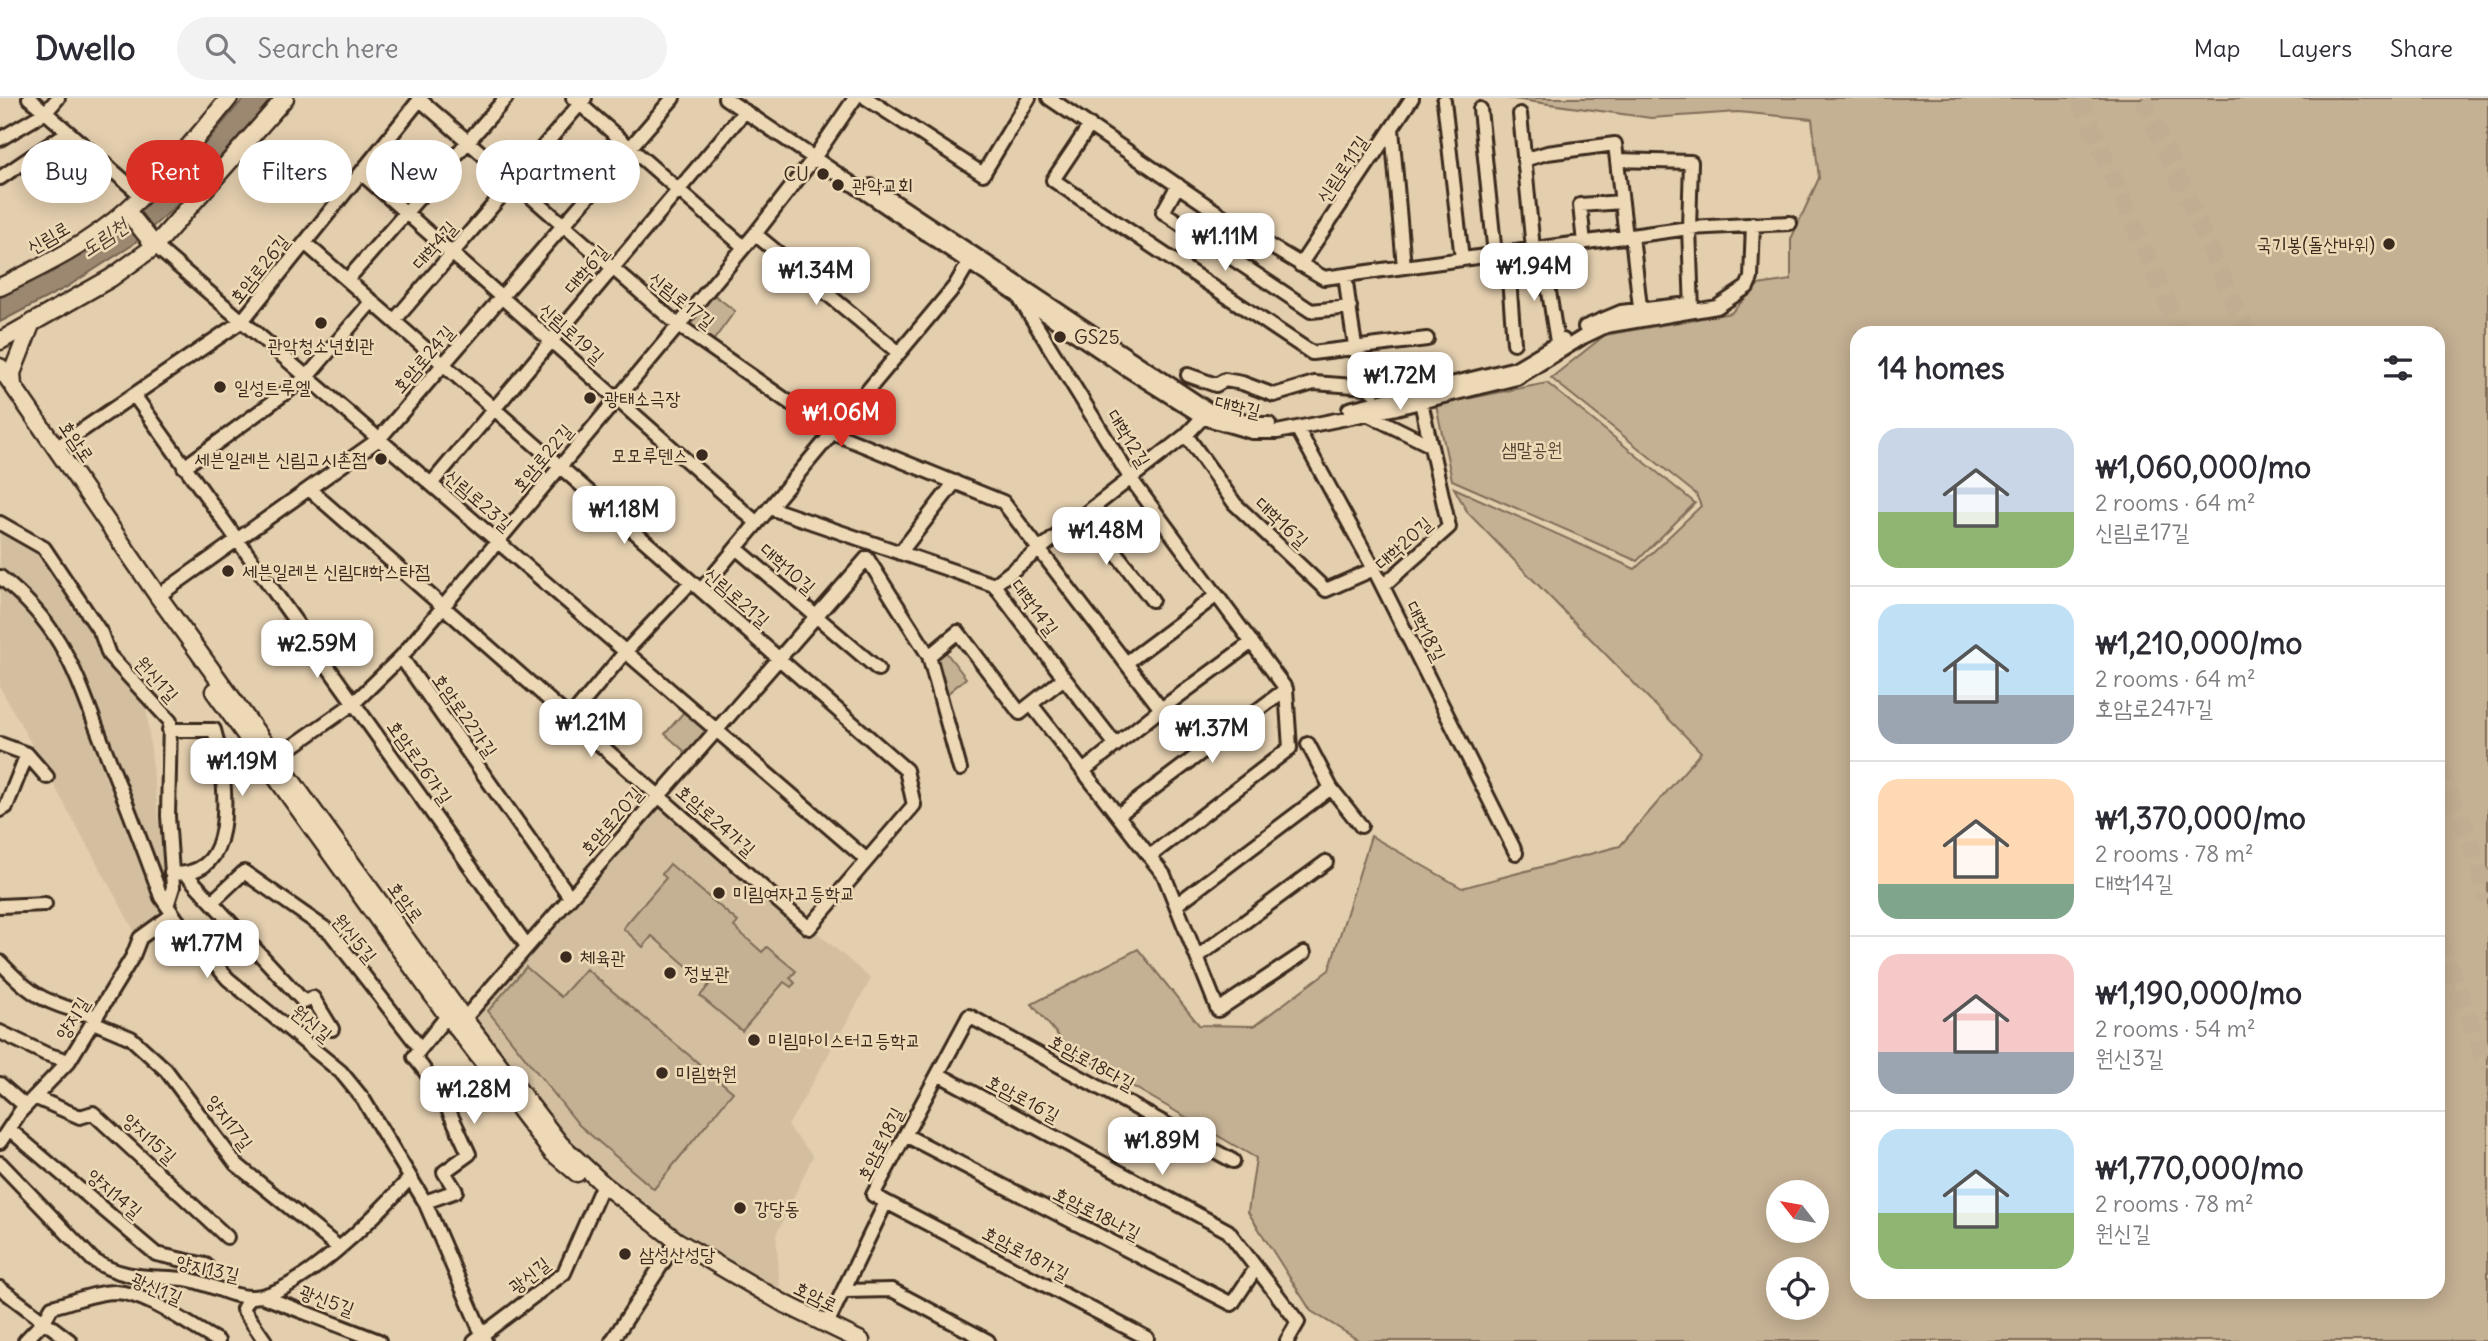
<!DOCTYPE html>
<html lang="en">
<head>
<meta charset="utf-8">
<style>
	:root { --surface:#fff; --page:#f2f2f3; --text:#2b2b33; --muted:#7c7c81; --line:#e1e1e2; --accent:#d93025 }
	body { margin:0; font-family:Delius,"Poor Story",sans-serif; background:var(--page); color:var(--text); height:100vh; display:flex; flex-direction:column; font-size:26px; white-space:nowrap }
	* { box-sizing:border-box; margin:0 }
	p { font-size:23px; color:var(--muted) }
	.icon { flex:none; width:38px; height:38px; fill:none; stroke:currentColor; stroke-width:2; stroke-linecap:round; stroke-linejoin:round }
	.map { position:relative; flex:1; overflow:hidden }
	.drawer { position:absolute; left:1850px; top:228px; width:595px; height:973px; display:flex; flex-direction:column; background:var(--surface); border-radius:21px; box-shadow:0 4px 18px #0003 }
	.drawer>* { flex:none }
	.banner { position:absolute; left:21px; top:42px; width:665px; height:63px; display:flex; gap:14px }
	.needle { width:46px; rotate:301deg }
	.fabs { position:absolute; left:1766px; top:1082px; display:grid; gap:14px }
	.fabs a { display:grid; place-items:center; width:63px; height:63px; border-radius:50%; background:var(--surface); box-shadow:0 4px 18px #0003; font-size:35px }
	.price { position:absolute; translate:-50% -60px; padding:0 16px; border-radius:14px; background:#fff; color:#222; font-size:23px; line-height:46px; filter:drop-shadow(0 2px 4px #0008) }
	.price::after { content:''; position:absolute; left:50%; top:42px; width:21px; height:16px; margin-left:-10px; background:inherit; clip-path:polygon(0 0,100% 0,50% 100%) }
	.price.selected { background:var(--accent); color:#fff }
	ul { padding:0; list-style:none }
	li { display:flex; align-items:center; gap:21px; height:175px; padding:0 28px }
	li+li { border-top:2px solid var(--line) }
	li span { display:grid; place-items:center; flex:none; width:196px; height:140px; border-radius:21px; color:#555 }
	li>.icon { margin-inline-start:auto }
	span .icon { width:84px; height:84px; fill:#fffc; stroke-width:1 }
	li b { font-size:30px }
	h2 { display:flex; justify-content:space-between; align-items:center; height:84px; padding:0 28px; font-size:30px }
	.chip { padding:0 24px; border-radius:32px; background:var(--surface); box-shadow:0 4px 18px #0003; font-size:24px; line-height:63px }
	.chip.selected { background:var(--accent); color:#fff }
	header { display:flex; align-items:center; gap:42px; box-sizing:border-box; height:98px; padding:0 35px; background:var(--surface); border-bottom:2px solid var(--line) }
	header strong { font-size:33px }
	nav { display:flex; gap:38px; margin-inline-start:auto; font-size:24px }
	.search { width:490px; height:63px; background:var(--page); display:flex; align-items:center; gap:18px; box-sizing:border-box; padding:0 24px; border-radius:38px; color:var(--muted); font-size:26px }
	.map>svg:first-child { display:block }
</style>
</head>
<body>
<header>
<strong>Dwello</strong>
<div class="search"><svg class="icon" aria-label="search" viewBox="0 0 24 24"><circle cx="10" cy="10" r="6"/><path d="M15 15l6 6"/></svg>Search here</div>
<nav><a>Map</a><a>Layers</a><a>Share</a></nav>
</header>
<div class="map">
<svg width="2488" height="1243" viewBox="0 0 2488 1243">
	<rect width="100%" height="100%" fill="#e3ceae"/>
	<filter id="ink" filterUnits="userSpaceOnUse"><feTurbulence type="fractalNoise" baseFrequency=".0143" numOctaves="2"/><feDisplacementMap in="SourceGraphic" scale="14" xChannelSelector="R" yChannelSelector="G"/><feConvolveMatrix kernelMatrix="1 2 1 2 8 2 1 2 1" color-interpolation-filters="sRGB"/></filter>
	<g filter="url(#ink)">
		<path fill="#d3bfa0" d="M 0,425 L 44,450 L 146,608 L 159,727 L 180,808 L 136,836 L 0,589 Z
			M 659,698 L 871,881 L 788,1028 L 813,1058 L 776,1137 L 781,1204 L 603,1086 L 464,921 Z"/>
		<path fill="#c4b093" stroke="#806d58" stroke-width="2" fill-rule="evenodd" d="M 1506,0 L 2488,0 L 2488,1243 L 1360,1243 L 1311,1213 L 1248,1114 L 1256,1060 L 1070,952 L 1032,906 L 1138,851 L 1199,927 L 1254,928 L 1329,872 L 1371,738 L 1462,790 L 1620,748 L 1701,654 L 1468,415 L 1454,390 L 1635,471 L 1701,408 L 1696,396 L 1551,280 L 1605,237 L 1731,215 L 1758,187 L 1791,182 L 1791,141 L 1819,80 L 1812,21 L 1738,14 L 1651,20 ZM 1857,234 L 2438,234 L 2438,1194 L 1857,1194 ZM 1778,1094 L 1816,1094 L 1816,1132 L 1778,1132 ZM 1778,1171 L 1816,1171 L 1816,1209 L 1778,1209 Z
			M 709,193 L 735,213 L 710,247 L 683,226 Z
			M 1547,285 L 1695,405 L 1637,463 L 1452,382 L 1436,307 Z
			M 941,548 L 966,580 L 941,601 L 929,558 Z
			M 689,608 L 716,632 L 692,660 L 665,636 Z
			M 670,766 L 738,824 L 734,829 L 762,854 L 767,849 L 796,873 L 790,880 L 795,885 L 791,889 L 784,884 L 742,933 L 700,898 L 709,887 L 652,838 L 643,849 L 623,830 L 666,780 L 662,776 Z
			M 526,869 L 561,899 L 586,871 L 733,994 L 654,1091 L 579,1027 L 488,913 Z"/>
		<path fill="#9c8871" stroke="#756250" stroke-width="2" d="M 244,0 L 273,0 L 176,108 L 131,148 L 67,189 L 0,224 L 0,199 C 52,172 104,142 149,103 C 184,72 214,35 244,0 Z"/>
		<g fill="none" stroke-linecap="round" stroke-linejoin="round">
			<path stroke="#c1ad91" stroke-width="18" stroke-dasharray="18 9" stroke-linecap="butt" d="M 2079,0 L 2180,234
				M 2143,0 L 2247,234
				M 2438,669 L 2467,735 L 2488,801
				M 2438,841 L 2488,970"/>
			<defs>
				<path id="minor" d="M 29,0 L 142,98
					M 418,0 L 678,227 L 833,335 L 1003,404 L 1161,611
					M 573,0 L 744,149
					M 725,0 L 1128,272 L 1204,320 L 1252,334 L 1277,334 L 1396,310 L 1517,280 L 1583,239 L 1606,228 L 1717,209 L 1747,189 L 1751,180 L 1753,126
					M 866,0 L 983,76 L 1029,0
					M 1049,0 L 1243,132 L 1324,180 L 1689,130 L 1790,125
					M 1444,3 L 1462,161
					M 1480,11 L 1495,157
					M 1520,16 L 1533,151
					M 1090,27 L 1053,82 L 1312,255 L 1427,241
					M 1392,31 L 1404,169
					M 0,41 L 46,14 L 58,0
					M 1524,62 L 1547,55 L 1615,46 L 1626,139
					M 1617,62 L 1691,64 L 1689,130 L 1692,213
					M 361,75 L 757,425
					M 0,80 L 68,34
					M 1178,87 L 1163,114 L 1311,213 L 1350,209
					M 871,88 L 1209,312 L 1256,326 L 1269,326
					M 755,136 L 899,255
					M 1632,138 L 1641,218
					M 305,145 L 906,672 L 914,707 L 809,830 L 309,391
					M 1584,145 L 1580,107 L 1622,104
					M 155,148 L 867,762
					M 1542,150 L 1558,250
					M 1507,155 L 1514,245
					M 1300,167 L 1412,0
					M 1345,177 C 1349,202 1355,280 1373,294
					M 347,182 L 506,0
					M 1020,201 L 1131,381 L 1286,591 L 1290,650 L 1150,758
					M 394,223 L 585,0
					M 1585,229 L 1621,214 L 1689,206
					M 1188,277 L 1216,287 L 1225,282 L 1242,285 L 1274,297 L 1314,285 L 1368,289
					M 134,297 L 527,848
					M 1349,311 L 1516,270 L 1563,242
					M 1207,315 L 1186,337 L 994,487 L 1064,580 L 1031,606 L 1164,777 L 1218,912 L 1304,855
					M 1365,315 L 1430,347
					M 1297,330 L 1374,471 L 1516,755
					M 1186,337 L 1235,406 L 1326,492 L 1374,471
					M 56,350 L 242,223 L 421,0
					M 184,369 L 307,279 L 372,203
					M 431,386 L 745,13
					M 770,410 L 994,487
					M 1086,416 L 1152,502
					M 0,425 L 44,450 L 101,535 L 109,557 L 170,623 L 168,718 L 173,789 L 167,808
					M 736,450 L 878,571
					M 900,455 L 955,384
					M 0,479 C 67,532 76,579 106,654 C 125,702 144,750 161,799 L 177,822 L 228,881 L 341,974 L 363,1001 L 425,1104 L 485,1243
					M 1383,488 L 1449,429 L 1421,304
					M 701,492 L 955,188 L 972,159
					M 158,498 L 379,341 L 673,0
					M 929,558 L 958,534 L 1020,615 L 1031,606
					M 401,559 L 570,799
					M 1126,565 L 1217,497
					M 1064,580 L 1116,647
					M 570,620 L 626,553 L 691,484
					M 169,632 L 214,632 C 224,666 237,754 198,771 C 188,775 181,777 171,774
					M 0,646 L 27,656 L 47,679
					M 1308,646 L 1331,690 L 1361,728
					M 276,660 L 354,605 L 401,559 L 755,136 L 814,60 L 855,0
					M 1083,673 L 1161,611 L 1252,544
					M 0,712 L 6,709 L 27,656
					M 1118,717 L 1286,591
					M 185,775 L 304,904 L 313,900 L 332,931
					M 213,803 L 244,774 L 330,834 L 420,950
					M 1176,807 L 1331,690
					M 0,808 L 45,806
					M 1197,859 L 1326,764
					M 0,864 C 36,903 48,904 96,919
					M 464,921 L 867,460 L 929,558 L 960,671
					M 93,924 L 131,940 L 166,972 L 236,1066 L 338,1149
					M 0,934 L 46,956 L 69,963
					M 938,976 L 1228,1133 L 1298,1224 L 1287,1243
					M 0,986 L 25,1008
					M 34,999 L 80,1019 L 93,1015 L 227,1139
					M 10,1032 L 156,1156 L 206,1167
					M 905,1037 L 1232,1206 L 1256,1170
					M 0,1044 L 20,1014 L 69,963 L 133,858 L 140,840 L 173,816
					M 0,1065 L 93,1162 C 124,1182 150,1178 185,1181 C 208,1184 231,1200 253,1199 C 298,1198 380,1114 409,1081
					M 425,1104 L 456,1093 L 444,1074 L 469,1056 C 453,1021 439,988 414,959 L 451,913
					M 886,1104 L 1147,1240
					M 0,1190 L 70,1243
					M 843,1193 L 892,1192 L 988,1243
					M 262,1198 L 379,1243
					M 249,1200 L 243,1211 L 265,1243
					M 827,1226 L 886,1104 L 873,1097 L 969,918 L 1233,1063
					M 25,1243 L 44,1223 L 52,1209 C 71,1204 96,1194 115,1194 C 148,1195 189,1228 218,1243
					M 474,1243 L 564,1175 L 603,1086
					M 612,1243 L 677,1143"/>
				<path id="major" d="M 127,113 L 155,148
					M 0,189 C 44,168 92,144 128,111 C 165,78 198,39 229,0
					M 0,243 L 111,180 L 155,148 L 285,0
					M 0,269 L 158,498 L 464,921 L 560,1046 L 603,1086 L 677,1143 L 781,1204 L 861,1243
					M 13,288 L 12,275 L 32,224
					M 214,593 L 447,917 L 552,1054 L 577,1075"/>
			</defs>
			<use href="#minor" stroke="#3b2a1e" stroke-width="18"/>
			<use href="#major" stroke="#3b2a1e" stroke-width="21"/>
			<use href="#minor" stroke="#eed9b7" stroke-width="12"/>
			<use href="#major" stroke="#eed9b7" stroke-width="16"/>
		</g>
	</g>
	<g fill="#3b2a1e" stroke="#eed9b7" stroke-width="2.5">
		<circle cx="823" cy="76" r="7"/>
		<circle cx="838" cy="87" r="7"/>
		<circle cx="2389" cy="146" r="7"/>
		<circle cx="321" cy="225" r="7"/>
		<circle cx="1060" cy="239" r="7"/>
		<circle cx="220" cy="289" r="7"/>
		<circle cx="590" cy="300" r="7"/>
		<circle cx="702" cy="357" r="7"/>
		<circle cx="381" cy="361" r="7"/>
		<circle cx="228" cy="473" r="7"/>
		<circle cx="719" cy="795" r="7"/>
		<circle cx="566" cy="859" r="7"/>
		<circle cx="670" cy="875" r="7"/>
		<circle cx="754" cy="942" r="7"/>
		<circle cx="662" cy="975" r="7"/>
		<circle cx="740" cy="1110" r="7"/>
		<circle cx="625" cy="1156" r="7"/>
	</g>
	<g text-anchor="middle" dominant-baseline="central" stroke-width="5" stroke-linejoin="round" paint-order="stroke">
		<g font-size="19" fill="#3b2a1e" stroke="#eed9b7">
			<text transform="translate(1342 71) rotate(-56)">신림로11길</text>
			<text transform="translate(48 139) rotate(-30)">신림로</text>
			<text transform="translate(434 147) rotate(-49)">대학4길</text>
			<text transform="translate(259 171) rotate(-51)">호암로26길</text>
			<text transform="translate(586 171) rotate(-50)">대학6길</text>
			<text transform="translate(682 202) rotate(39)">신림로17길</text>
			<text transform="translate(572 235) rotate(42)">신림로19길</text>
			<text transform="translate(423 261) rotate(-49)">호암로24길</text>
			<text transform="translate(1238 308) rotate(13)">대학길</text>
			<text transform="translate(1129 340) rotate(58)">대학12길</text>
			<text transform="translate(77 343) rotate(56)">호암로</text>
			<text transform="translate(542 360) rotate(-50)">호암로22길</text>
			<text transform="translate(479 402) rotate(41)">신림로23길</text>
			<text transform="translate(1282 424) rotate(43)">대학16길</text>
			<text transform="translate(1403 445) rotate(-42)">대학20길</text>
			<text transform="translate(788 470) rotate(41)">대학10길</text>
			<text transform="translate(737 499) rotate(41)">신림로21길</text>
			<text transform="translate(1035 509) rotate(53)">대학14길</text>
			<text transform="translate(1426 533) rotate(63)">대학18길</text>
			<text transform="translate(157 581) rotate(48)">원신1길</text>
			<text transform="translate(465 617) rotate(55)">호암로22가길</text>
			<text transform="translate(420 664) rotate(55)">호암로26가길</text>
			<text transform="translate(716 722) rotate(41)">호암로24가길</text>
			<text transform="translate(611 723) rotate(-49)">호암로20길</text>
			<text transform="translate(406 804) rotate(54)">호암로</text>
			<text transform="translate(355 840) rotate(50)">원신5길</text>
			<text transform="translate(72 920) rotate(-58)">양지길</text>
			<text transform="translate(312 925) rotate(39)">원신길</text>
			<text transform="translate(1092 964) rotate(29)">호암로18다길</text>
			<text transform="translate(1023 1000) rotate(28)">호암로16길</text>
			<text transform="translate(230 1024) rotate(53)">양지17길</text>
			<text transform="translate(150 1040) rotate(42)">양지15길</text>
			<text transform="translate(880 1046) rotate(-63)">호암로18길</text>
			<text transform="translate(115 1095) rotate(40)">양지14길</text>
			<text transform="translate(1097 1115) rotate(27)">호암로18나길</text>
			<text transform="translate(1026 1155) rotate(28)">호암로18가길</text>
			<text transform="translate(208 1170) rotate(13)">양지13길</text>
			<text transform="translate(529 1177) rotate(-38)">광신길</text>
			<text transform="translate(157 1190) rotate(23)">광신1길</text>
			<text transform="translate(816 1198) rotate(26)">호암로</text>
			<text transform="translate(327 1202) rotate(20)">광신5길</text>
		</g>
		<g font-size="19" fill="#3b2a1e" stroke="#eed9b7" text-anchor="start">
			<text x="809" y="76" text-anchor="end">CU</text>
			<text x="852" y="87">관악교회</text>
			<text x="2375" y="146" text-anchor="end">국기봉(돌산바위)</text>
			<text x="1074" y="239">GS25</text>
			<text x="321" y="247" text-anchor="middle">관악청소년회관</text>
			<text x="234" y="289">일성트루엘</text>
			<text x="604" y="300">광태소극장</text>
			<text x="688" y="357" text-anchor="end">모모루덴스</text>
			<text x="367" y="361" text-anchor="end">세븐일레븐 신림고시촌점</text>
			<text x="242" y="473">세븐일레븐 신림대학스타점</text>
			<text x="733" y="795">미림여자고등학교</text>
			<text x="580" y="859">체육관</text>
			<text x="684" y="875">정보관</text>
			<text x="768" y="942">미림마이스터고등학교</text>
			<text x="676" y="975">미림학원</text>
			<text x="754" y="1110">강당동</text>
			<text x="639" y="1156">삼성산성당</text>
		</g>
		<g font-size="19" fill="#564535" stroke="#eed9b7">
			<text x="1532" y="351">샘말공원</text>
		</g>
		<g font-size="21" font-style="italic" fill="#534233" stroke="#eed9b7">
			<text transform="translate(104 139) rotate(-34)">도림천</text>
		</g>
	</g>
</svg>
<div class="fabs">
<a><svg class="needle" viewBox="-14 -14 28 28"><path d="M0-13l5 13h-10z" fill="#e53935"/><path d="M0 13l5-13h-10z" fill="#7c7c81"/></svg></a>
<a><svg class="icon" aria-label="locate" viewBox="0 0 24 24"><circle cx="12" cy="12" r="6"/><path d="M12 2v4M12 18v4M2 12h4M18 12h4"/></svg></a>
</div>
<b class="price" style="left:1225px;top:175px">₩1.11M</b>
<b class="price" style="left:1534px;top:205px">₩1.94M</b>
<b class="price" style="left:816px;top:209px">₩1.34M</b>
<b class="price" style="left:1400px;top:314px">₩1.72M</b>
<b class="price selected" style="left:841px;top:351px">₩1.06M</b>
<b class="price" style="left:624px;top:448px">₩1.18M</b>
<b class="price" style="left:1106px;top:469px">₩1.48M</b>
<b class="price" style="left:317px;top:582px">₩2.59M</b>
<b class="price" style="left:591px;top:661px">₩1.21M</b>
<b class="price" style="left:1212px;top:667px">₩1.37M</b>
<b class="price" style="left:242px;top:700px">₩1.19M</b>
<b class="price" style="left:207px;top:882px">₩1.77M</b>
<b class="price" style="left:474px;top:1028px">₩1.28M</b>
<b class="price" style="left:1162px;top:1079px">₩1.89M</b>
<div class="banner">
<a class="chip">Buy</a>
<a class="chip selected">Rent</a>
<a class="chip">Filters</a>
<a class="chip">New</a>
<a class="chip">Apartment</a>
</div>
<section class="drawer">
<h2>14 homes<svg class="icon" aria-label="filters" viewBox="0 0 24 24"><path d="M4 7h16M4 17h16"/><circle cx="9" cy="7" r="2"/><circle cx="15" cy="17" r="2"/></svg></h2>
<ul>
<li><span style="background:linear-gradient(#c9d6e8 60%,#8fb573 0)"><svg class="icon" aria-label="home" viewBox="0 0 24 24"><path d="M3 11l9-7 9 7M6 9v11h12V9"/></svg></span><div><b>₩1,060,000/mo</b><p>2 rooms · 64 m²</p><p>신림로17길</p></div></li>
<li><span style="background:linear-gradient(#bfe0f5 65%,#9aa5b1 0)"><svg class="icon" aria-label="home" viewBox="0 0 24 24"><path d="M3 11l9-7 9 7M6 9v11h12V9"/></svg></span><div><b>₩1,210,000/mo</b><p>2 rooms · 64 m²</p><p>호암로24가길</p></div></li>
<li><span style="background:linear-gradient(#ffd9b3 75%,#7fa58c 0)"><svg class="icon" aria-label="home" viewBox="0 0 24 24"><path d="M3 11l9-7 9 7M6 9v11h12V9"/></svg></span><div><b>₩1,370,000/mo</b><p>2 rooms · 78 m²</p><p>대학14길</p></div></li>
<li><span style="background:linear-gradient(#f6c9c9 70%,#9aa5b1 0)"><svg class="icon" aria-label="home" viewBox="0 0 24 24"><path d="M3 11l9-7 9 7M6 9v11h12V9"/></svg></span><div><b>₩1,190,000/mo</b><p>2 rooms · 54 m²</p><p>원신3길</p></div></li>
<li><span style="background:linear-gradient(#bfe0f5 60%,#8fb573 0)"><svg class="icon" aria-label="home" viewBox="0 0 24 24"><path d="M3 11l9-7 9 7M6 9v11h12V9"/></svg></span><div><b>₩1,770,000/mo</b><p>2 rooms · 78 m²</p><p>원신길</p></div></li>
</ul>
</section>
</div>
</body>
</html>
